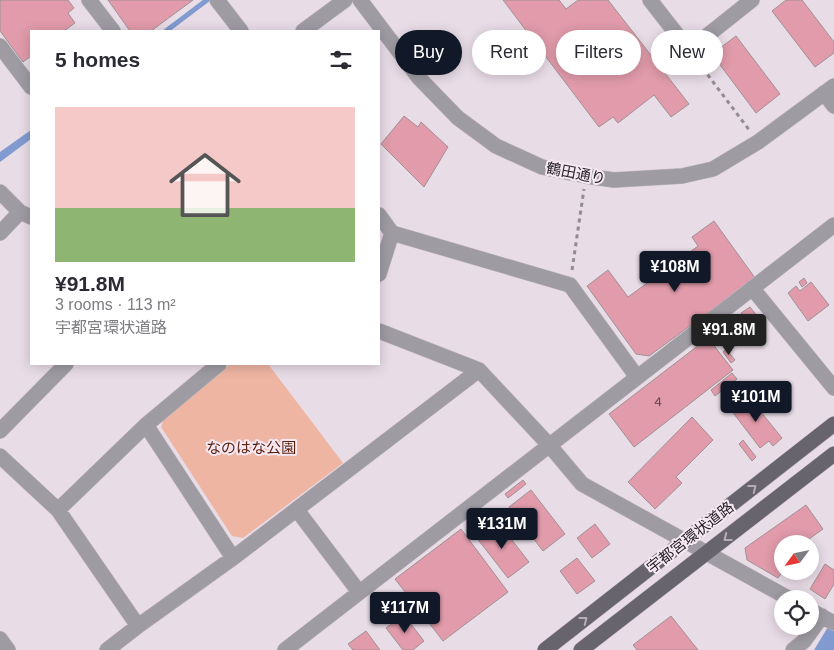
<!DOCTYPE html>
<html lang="en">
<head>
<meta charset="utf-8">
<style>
	:root { --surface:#fff; --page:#f7f7f7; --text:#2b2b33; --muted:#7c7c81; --line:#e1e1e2; --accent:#111827 }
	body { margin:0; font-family:Helvetica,"Noto Sans JP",sans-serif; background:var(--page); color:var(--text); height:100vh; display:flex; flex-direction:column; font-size:19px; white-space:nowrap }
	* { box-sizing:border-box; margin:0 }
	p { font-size:16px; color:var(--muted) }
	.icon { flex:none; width:28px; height:28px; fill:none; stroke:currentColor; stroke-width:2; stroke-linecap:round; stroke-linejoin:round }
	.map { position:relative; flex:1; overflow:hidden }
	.drawer { position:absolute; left:30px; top:30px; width:350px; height:335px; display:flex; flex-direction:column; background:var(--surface); border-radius:0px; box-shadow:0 2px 12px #0003 }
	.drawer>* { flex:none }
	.banner { position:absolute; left:395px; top:30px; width:364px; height:45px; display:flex; gap:10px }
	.needle { width:32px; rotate:237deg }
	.controls { position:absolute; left:774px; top:535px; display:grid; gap:10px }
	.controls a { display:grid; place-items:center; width:45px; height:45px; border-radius:50%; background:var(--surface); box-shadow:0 2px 12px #0003; font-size:25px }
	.price { position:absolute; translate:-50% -42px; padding:0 11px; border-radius:5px; background:var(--accent); color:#fff; font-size:16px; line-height:32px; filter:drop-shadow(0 1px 2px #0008) }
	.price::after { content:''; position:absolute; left:50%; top:30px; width:15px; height:11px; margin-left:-8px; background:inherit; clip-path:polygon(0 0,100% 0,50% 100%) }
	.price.active { background:#222; color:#fff }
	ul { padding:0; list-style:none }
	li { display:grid; align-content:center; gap:10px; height:265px; padding:0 25px }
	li+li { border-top:1px solid var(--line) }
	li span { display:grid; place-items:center; height:155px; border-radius:0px; color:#555 }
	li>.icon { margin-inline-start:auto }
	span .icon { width:90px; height:90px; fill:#fffc; stroke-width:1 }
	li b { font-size:21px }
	h2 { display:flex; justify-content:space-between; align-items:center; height:60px; padding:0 25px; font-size:21px }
	.tag { padding:0 18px; border-radius:22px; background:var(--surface); box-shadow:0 2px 12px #0003; font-size:18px; line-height:45px }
	.tag.active { background:var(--accent); color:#fff }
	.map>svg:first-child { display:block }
</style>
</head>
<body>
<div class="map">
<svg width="834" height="650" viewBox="0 0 834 650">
	<rect width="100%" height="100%" fill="#e8dce6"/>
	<path fill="#efb5a3" d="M 230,364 L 268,364 L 343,463 L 243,538 L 232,536 L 161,427 L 165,416 Z"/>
	<path fill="#819ad0" d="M 31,130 L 31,139 L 0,162 L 0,152 Z
		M 834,617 L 834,650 L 814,650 Z"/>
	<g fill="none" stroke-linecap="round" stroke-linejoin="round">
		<path stroke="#819ad0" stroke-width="5" d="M 166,31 L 207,0"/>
	</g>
	<path fill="#e19baa" stroke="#a09194" d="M 0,0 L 68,0 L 74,8 L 68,13 L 75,23 L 64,31 L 31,31 L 31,56 L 23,62 L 0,31 Z
		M 108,0 L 193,0 L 151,31 L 130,31 Z
		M 503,0 L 559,0 L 566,9 L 578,0 L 608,0 L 689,104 L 671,117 L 654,95 L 618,123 L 613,117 L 599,127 Z
		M 786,0 L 802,0 L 834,42 L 834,53 L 815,67 L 772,11 Z
		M 736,36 L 780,94 L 756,113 L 712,54 Z
		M 404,116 L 418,127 L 421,122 L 448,147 L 424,187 L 381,144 Z
		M 714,221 L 755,278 L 649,356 L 636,354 L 587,286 L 608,270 L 628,297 L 698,246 L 692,237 Z
		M 804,278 L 807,283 L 802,287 L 799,282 Z
		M 811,282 L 829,305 L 808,321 L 788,293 L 796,286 L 800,291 Z
		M 750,307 L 758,317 L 749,324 L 741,313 Z
		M 708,338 L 733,370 L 634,447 L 609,414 Z
		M 717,338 L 721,343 L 717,346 L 713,341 Z
		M 726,349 L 735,360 L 731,363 L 723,352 Z
		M 732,373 L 737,379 L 715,396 L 711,390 Z
		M 748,396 L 782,438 L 773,446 L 769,441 L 760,448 L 731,410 Z
		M 692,417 L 713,440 L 676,477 L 682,483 L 655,509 L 628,482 Z
		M 743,440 L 756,457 L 752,461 L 739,444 Z
		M 523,480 L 526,484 L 508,498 L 505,494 Z
		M 531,490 L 565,534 L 543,551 L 509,507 Z
		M 806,505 L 823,529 L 802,544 L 782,544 L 783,571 L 778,578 L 747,560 L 745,548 Z
		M 497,521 L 529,562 L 508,578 L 476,537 Z
		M 595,524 L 610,544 L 592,558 L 577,538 Z
		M 461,529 L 508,592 L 443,641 L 395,579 Z
		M 577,558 L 595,581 L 577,594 L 560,571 Z
		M 825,564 L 834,570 L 834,584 L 825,599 L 810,589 Z
		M 404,615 L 424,641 L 413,650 L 403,650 L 386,628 Z
		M 671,616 L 698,650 L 637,650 L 633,645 Z
		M 366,631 L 380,650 L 353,650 L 348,644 Z"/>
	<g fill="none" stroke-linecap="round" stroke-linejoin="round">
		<defs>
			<path id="minor" d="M 89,0 L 113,31
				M 217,0 L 241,31
				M 360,0 L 419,78 L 458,118 L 496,146 L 542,167 L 586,176 L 614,180 L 682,176 L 713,169 L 758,142 L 834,86
				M 650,0 L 689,50 L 752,0
				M 303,31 L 345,0
				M 0,46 L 31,87
				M 824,93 L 834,106
				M 0,192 L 20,212 L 31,217
				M 379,215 L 392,233 L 570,285 L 637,377
				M 0,233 L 20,212
				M 379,274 L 392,233
				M 752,288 L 834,388
				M 379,331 L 479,370 L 550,446 L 582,484 L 790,599
				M 146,425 L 233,558
				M 0,431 L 66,364
				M 0,456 L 58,510 L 138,626
				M 58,510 L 146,425 L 219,364
				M 297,510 L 359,592
				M 810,610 L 834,623
				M 0,639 L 8,650
				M 107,650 L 138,626 L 233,558 L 479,370
				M 285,650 L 834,225
				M 793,650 L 804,641 L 822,616"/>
			<path id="major" d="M 545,650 L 834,424
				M 581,650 L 834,454"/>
		</defs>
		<use href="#minor" stroke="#c2b7c0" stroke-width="16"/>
		<use href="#major" stroke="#c2b7c0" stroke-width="16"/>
		<path stroke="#938b92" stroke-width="3" stroke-dasharray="4 4" stroke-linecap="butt" d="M 698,62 L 750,131
			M 572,270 L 584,189"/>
		<use href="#minor" stroke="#9e9ca2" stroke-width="15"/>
		<use href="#major" stroke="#67646e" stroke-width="15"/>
	</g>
	<defs><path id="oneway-chevron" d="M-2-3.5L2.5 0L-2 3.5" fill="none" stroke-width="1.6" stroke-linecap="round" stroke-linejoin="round" transform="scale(1.25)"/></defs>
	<g stroke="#b6adb8">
		<use href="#oneway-chevron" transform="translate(753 488) rotate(-38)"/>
		<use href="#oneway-chevron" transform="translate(727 538) rotate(142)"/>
		<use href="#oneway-chevron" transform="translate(584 620) rotate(-38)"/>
	</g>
	<g text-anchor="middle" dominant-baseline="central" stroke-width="4" stroke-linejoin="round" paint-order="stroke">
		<g font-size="12" fill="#574248">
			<text x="658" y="402">４</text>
		</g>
		<g font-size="15" fill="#292428" stroke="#f6e9f4">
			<text transform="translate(576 173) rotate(11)">鶴田通り</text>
			<text transform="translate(690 537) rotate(-38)">宇都宮環状道路</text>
		</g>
		<g font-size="15" fill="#591e0a" stroke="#f6e9f4">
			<text x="251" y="447">なのはな公園</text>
		</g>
	</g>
</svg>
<div class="controls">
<a><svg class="needle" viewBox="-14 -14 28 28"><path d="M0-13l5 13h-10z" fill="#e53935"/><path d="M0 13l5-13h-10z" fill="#7c7c81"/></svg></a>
<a><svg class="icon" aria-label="locate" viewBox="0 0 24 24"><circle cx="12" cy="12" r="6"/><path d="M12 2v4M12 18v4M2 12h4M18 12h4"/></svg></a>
</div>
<b class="price" style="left:675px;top:293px">¥108M</b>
<b class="price active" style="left:729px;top:356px">¥91.8M</b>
<b class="price" style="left:756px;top:423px">¥101M</b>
<b class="price" style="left:502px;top:550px">¥131M</b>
<b class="price" style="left:405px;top:634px">¥117M</b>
<div class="banner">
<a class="tag active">Buy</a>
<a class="tag">Rent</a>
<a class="tag">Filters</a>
<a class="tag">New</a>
</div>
<section class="drawer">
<h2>5 homes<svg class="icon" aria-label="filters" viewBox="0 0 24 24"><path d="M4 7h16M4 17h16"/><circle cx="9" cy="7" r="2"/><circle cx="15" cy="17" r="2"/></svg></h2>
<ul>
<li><span style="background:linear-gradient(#f6c9c9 65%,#8fb573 0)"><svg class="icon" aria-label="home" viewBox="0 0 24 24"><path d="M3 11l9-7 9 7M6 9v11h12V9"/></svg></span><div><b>¥91.8M</b><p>3 rooms · 113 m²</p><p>宇都宮環状道路</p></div></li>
</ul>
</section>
</div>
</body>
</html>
